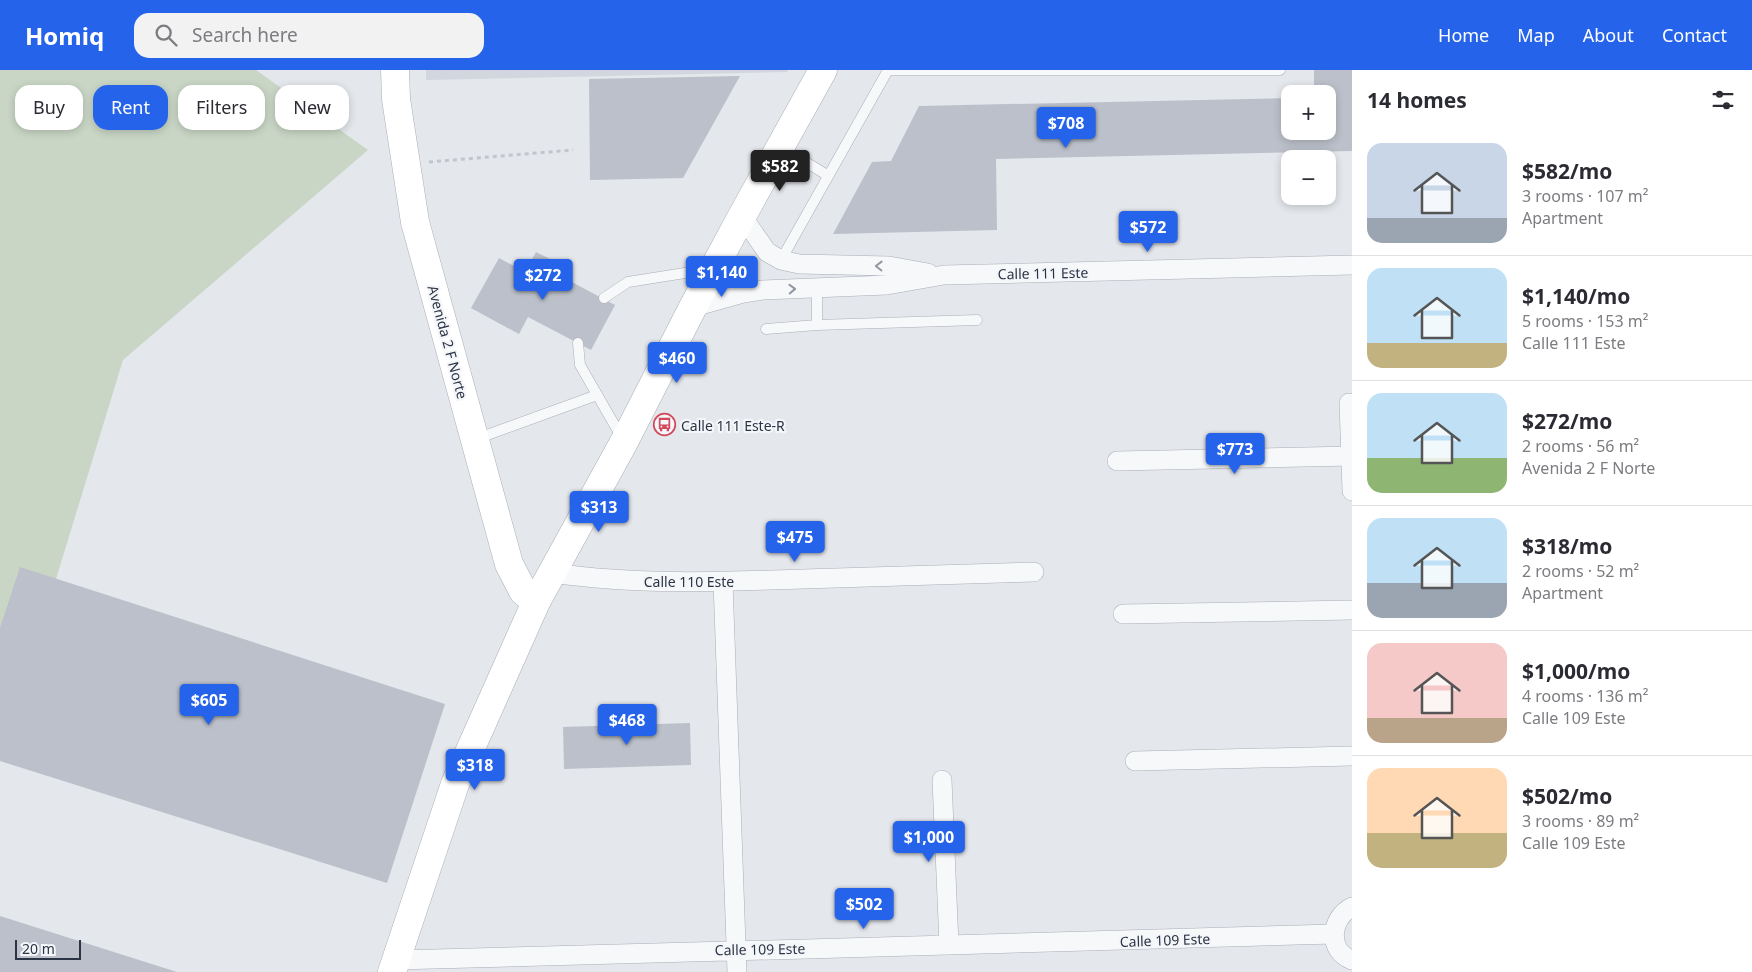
<!DOCTYPE html>
<html lang="en">
<head>
<meta charset="utf-8">
<style>
	:root { --surface:#fff; --page:#f2f2f3; --text:#2b2b33; --muted:#7c7c81; --line:#e1e1e2; --accent:#2563eb }
	body { margin:0; font-family:"Noto Sans",sans-serif; background:var(--page); color:var(--text); height:100vh; display:flex; flex-direction:column; font-size:19px; white-space:nowrap }
	* { box-sizing:border-box; margin:0 }
	p { font-size:16px; color:var(--muted) }
	.icon { flex:none; width:28px; height:28px; fill:none; stroke:currentColor; stroke-width:2; stroke-linecap:round; stroke-linejoin:round }
	.map { position:relative; flex:1; overflow:hidden }
	.panel { display:flex; flex-direction:column; background:var(--surface); width:400px }
	.panel>* { flex:none }
	.top-card { position:absolute; left:15px; top:15px; width:475px; height:45px; display:flex; gap:10px }
	.buttons { position:absolute; left:1281px; top:15px; display:grid; gap:10px }
	.buttons a { display:grid; place-items:center; width:55px; height:55px; border-radius:10px; background:var(--surface); box-shadow:0 2px 8px #0003; font-size:25px }
	.scale { position:absolute; left:15px; bottom:12px; width:66px; box-sizing:border-box; padding-left:5px; border:2px solid #2b3445; border-top:0; font-size:14px; line-height:18px; white-space:nowrap; color:#2b3445; -webkit-text-stroke:4px #f4f6f9; paint-order:stroke }
	.price { position:absolute; translate:-50% -42px; padding:0 11px; border-radius:5px; background:var(--accent); color:#fff; font-size:16px; line-height:32px; filter:drop-shadow(0 1px 2px #0008) }
	.price::after { content:''; position:absolute; left:50%; top:30px; width:15px; height:11px; margin-left:-8px; background:inherit; clip-path:polygon(0 0,100% 0,50% 100%) }
	.price.selected { background:#222; color:#fff }
	ul { padding:0; list-style:none }
	li { display:flex; align-items:center; gap:15px; height:125px; padding:0 15px }
	li+li { border-top:1px solid var(--line) }
	li span { display:grid; place-items:center; flex:none; width:140px; height:100px; border-radius:15px; color:#555 }
	li>.icon { margin-inline-start:auto }
	span .icon { width:60px; height:60px; fill:#fffc; stroke-width:1 }
	li b { font-size:21px }
	h2 { display:flex; justify-content:space-between; align-items:center; height:60px; padding:0 15px; font-size:21px }
	.pill { padding:0 18px; border-radius:15px; background:var(--surface); box-shadow:0 2px 8px #0003; font-size:18px; line-height:45px }
	.pill.selected { background:var(--accent); color:#fff }
	header { display:flex; align-items:center; gap:30px; box-sizing:border-box; height:70px; padding:0 25px; background:var(--accent); color:#fff }
	header strong { font-size:24px }
	nav { display:flex; gap:28px; margin-inline-start:auto; font-size:18px }
	.search { width:350px; height:45px; background:var(--page); display:flex; align-items:center; gap:12px; box-sizing:border-box; padding:0 18px; border-radius:15px; color:var(--muted); font-size:19px }
	main { display:flex; flex:1; min-height:0 }
	.map>svg:first-child { display:block }
</style>
</head>
<body>
<header>
<strong>Homiq</strong>
<div class="search"><svg class="icon" aria-label="search" viewBox="0 0 24 24"><circle cx="10" cy="10" r="6"/><path d="M15 15l6 6"/></svg>Search here</div>
<nav><a>Home</a><a>Map</a><a>About</a><a>Contact</a></nav>
</header>
<main>
<div class="map">
<svg width="1352" height="902" viewBox="0 0 1352 902">
	<rect width="100%" height="100%" fill="#e4e7ec"/>
	<path fill="#d2d6de" d="M 426,0 L 788,0 L 787,2 L 426,10 Z"/>
	<path fill="#c9d6c5" d="M 0,0 L 256,0 L 368,80 L 123,290 L 56,509 L 0,558 Z"/>
	<path fill="#bbc0ca" d="M 1314,0 L 1352,0 L 1352,81 L 996,89 L 997,160 L 833,164 L 872,92 L 891,91 L 919,36 L 1290,28 L 1290,61 L 1328,61 L 1328,24 L 1314,24 Z
		M 740,6 L 683,108 L 590,110 L 589,9 Z
		M 536,182 L 558,193 L 553,202 L 615,235 L 591,280 L 528,247 L 519,264 L 471,238 L 499,188 L 525,202 Z
		M 20,497 L 445,634 L 387,813 L 0,691 L 0,558 Z
		M 690,653 L 691,695 L 564,699 L 563,657 Z
		M 0,846 L 177,902 L 0,902 Z"/>
	<g fill="none" stroke-linecap="round" stroke-linejoin="round">
		<defs>
			<path id="lane" d="M 887,0 L 1280,0
				M 781,77 L 827,105
				M 781,190 L 888,0
				M 817,218 L 817,255
				M 604,228 L 628,212 L 710,199
				M 766,259 L 817,255 L 977,250
				M 578,273 L 580,295 L 622,368
				M 476,369 L 597,325"/>
			<path id="street" d="M 742,146 L 767,182 L 781,190 L 799,194 L 889,196 L 928,203
				M 693,237 L 743,223 L 763,220 L 887,215 L 944,205 L 1352,195
				M 1349,333 L 1352,421
				M 1117,391 L 1352,386
				M 553,503 C 636,515 719,512 803,509 C 880,507 957,504 1034,502
				M 723,512 L 737,902
				M 1123,544 L 1352,540
				M 1135,691 L 1352,686
				M 942,710 L 949,875
				M 1352,837 C 1330,848 1327,881 1352,890
				M 396,890 C 709,880 1021,875 1334,864"/>
			<path id="secondary" d="M 395,0 L 396,29 L 415,152 L 509,494 L 523,521 L 536,532
				M 392,902 L 455,714 L 536,532 L 624,372 L 693,237 L 742,146 L 823,0"/>
		</defs>
		<use href="#lane" stroke="#a9aeb7" stroke-width="11"/>
		<use href="#street" stroke="#a9aeb7" stroke-width="20"/>
		<use href="#secondary" stroke="#a9aeb7" stroke-width="29"/>
		<path stroke="#c2c5cb" stroke-width="3" stroke-dasharray="4 4" stroke-linecap="butt" d="M 429,92 L 573,80"/>
		<use href="#lane" stroke="#f7f8fa" stroke-width="10"/>
		<use href="#street" stroke="#f7f8fa" stroke-width="19"/>
		<use href="#secondary" stroke="#fff" stroke-width="28"/>
	</g>
	<defs><path id="oneway-chevron" d="M-2-3.5L2.5 0L-2 3.5" fill="none" stroke-width="1.6" stroke-linecap="round" stroke-linejoin="round" transform="scale(1.25)"/></defs>
	<g stroke="#9196a0">
		<use href="#oneway-chevron" transform="translate(879 196) rotate(-179)"/>
		<use href="#oneway-chevron" transform="translate(792 219) rotate(-2)"/>
	</g>
	<defs>
		<symbol id="bus-ring" viewBox="-11 -11 22 22"><circle r="9.5" fill="#f4f6f9" stroke="#d1495b" stroke-width="1.5"/><path d="M-5-6H5V4H4V6H2V4H-2V6H-4V4H-5ZM-3.5-4V0h7V-4ZM-3.5 1.2v1.5H-2V1.2ZM2 1.2v1.5H3.5V1.2Z" fill="#d1495b"/></symbol>
	</defs>
	<g fill-rule="evenodd">
		<use href="#bus-ring" x="652" y="342" width="25" height="25"/>
	</g>
	<g text-anchor="middle" dominant-baseline="central" stroke-width="4.5" stroke-linejoin="round" paint-order="stroke">
		<g font-size="14" fill="#2b3445" stroke="#f4f6f9">
			<text transform="translate(1043 203) rotate(-1)">Calle 111 Este</text>
			<text transform="translate(448 272) rotate(75)">Avenida 2 F Norte</text>
			<text x="689" y="511">Calle 110 Este</text>
			<text transform="translate(1165 870) rotate(-2)">Calle 109 Este</text>
			<text transform="translate(760 879) rotate(-1)">Calle 109 Este</text>
		</g>
		<g font-size="14" fill="#2b3445" stroke="#f4f6f9" text-anchor="start">
			<text x="681" y="355">Calle 111 Este-R</text>
		</g>
	</g>
</svg>
<div class="buttons">
<a>+</a>
<a>−</a>
</div>
<div class="scale">20 m</div>
<b class="price" style="left:1066px;top:79px">$708</b>
<b class="price selected" style="left:780px;top:122px">$582</b>
<b class="price" style="left:1148px;top:183px">$572</b>
<b class="price" style="left:722px;top:228px">$1,140</b>
<b class="price" style="left:543px;top:231px">$272</b>
<b class="price" style="left:677px;top:314px">$460</b>
<b class="price" style="left:1235px;top:405px">$773</b>
<b class="price" style="left:599px;top:463px">$313</b>
<b class="price" style="left:795px;top:493px">$475</b>
<b class="price" style="left:209px;top:656px">$605</b>
<b class="price" style="left:627px;top:676px">$468</b>
<b class="price" style="left:475px;top:721px">$318</b>
<b class="price" style="left:929px;top:793px">$1,000</b>
<b class="price" style="left:864px;top:860px">$502</b>
<div class="top-card">
<a class="pill">Buy</a>
<a class="pill selected">Rent</a>
<a class="pill">Filters</a>
<a class="pill">New</a>
</div>
</div>
<section class="panel">
<h2>14 homes<svg class="icon" aria-label="filters" viewBox="0 0 24 24"><path d="M4 7h16M4 17h16"/><circle cx="9" cy="7" r="2"/><circle cx="15" cy="17" r="2"/></svg></h2>
<ul>
<li><span style="background:linear-gradient(#c9d6e8 75%,#9aa5b1 0)"><svg class="icon" aria-label="home" viewBox="0 0 24 24"><path d="M3 11l9-7 9 7M6 9v11h12V9"/></svg></span><div><b>$582/mo</b><p>3 rooms · 107 m²</p><p>Apartment</p></div></li>
<li><span style="background:linear-gradient(#bfe0f5 75%,#c2b280 0)"><svg class="icon" aria-label="home" viewBox="0 0 24 24"><path d="M3 11l9-7 9 7M6 9v11h12V9"/></svg></span><div><b>$1,140/mo</b><p>5 rooms · 153 m²</p><p>Calle 111 Este</p></div></li>
<li><span style="background:linear-gradient(#bfe0f5 65%,#8fb573 0)"><svg class="icon" aria-label="home" viewBox="0 0 24 24"><path d="M3 11l9-7 9 7M6 9v11h12V9"/></svg></span><div><b>$272/mo</b><p>2 rooms · 56 m²</p><p>Avenida 2 F Norte</p></div></li>
<li><span style="background:linear-gradient(#bfe0f5 65%,#9aa5b1 0)"><svg class="icon" aria-label="home" viewBox="0 0 24 24"><path d="M3 11l9-7 9 7M6 9v11h12V9"/></svg></span><div><b>$318/mo</b><p>2 rooms · 52 m²</p><p>Apartment</p></div></li>
<li><span style="background:linear-gradient(#f6c9c9 75%,#b9a48a 0)"><svg class="icon" aria-label="home" viewBox="0 0 24 24"><path d="M3 11l9-7 9 7M6 9v11h12V9"/></svg></span><div><b>$1,000/mo</b><p>4 rooms · 136 m²</p><p>Calle 109 Este</p></div></li>
<li><span style="background:linear-gradient(#ffd9b3 65%,#c2b280 0)"><svg class="icon" aria-label="home" viewBox="0 0 24 24"><path d="M3 11l9-7 9 7M6 9v11h12V9"/></svg></span><div><b>$502/mo</b><p>3 rooms · 89 m²</p><p>Calle 109 Este</p></div></li>
</ul>
</section>
</main>
</body>
</html>
